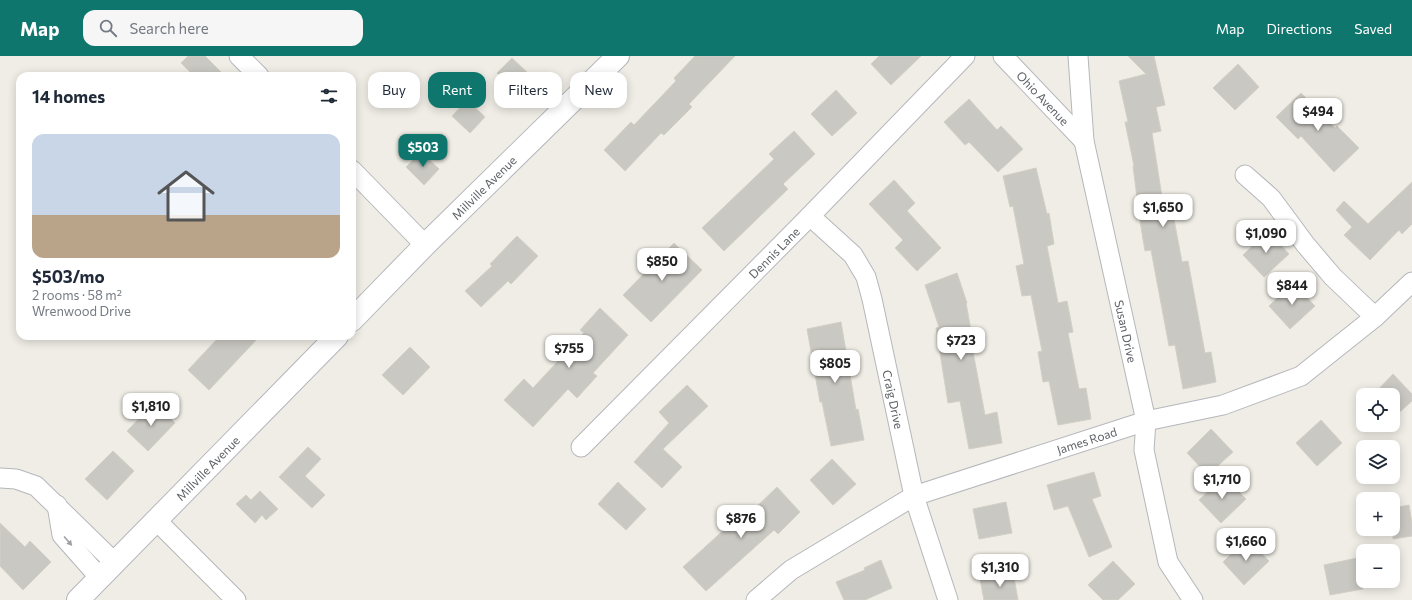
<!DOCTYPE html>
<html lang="en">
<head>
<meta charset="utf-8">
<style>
	:root { --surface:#fff; --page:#f6f6f7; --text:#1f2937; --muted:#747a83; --line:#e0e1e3; --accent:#0f766e }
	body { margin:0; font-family:Commissioner,sans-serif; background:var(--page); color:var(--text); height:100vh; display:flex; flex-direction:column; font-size:15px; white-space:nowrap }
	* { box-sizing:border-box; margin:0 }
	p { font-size:13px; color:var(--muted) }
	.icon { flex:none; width:22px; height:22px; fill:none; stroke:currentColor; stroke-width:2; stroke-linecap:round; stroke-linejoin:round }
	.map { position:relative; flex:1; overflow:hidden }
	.sheet { position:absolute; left:16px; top:16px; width:340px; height:268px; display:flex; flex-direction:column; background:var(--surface); border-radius:12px; box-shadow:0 2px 10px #0003 }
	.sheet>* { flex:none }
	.guide { position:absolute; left:368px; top:16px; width:380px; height:36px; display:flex; gap:8px }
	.fabs { position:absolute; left:1356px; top:332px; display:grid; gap:8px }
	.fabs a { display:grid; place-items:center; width:44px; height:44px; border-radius:8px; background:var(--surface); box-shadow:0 2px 10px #0003; font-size:20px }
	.price { position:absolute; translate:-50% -34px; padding:0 9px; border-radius:8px; background:#fff; color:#222; font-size:13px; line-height:26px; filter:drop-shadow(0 1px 2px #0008) }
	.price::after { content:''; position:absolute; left:50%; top:24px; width:12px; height:9px; margin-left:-6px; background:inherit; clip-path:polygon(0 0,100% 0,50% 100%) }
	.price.on { background:var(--accent); color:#fff }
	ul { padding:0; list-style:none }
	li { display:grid; align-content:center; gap:8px; height:212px; padding:0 16px }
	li+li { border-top:1px solid var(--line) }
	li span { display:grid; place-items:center; height:124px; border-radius:12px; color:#555 }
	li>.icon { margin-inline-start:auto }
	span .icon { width:72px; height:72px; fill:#fffc; stroke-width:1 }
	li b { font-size:17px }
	h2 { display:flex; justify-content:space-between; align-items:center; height:48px; padding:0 16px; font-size:17px }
	.tag { padding:0 14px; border-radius:12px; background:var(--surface); box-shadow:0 2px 10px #0003; font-size:14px; line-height:36px }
	.tag.on { background:var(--accent); color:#fff }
	header { display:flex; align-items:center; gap:24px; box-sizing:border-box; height:56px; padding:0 20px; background:var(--accent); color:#fff }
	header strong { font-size:19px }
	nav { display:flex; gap:22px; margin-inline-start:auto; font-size:14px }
	.search { width:280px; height:36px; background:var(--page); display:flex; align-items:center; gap:10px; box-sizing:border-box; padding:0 14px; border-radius:12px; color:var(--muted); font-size:15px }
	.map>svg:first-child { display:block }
</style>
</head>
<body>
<header>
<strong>Map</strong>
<div class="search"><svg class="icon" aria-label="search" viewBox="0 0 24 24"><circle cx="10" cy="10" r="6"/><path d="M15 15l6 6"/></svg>Search here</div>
<nav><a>Map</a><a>Directions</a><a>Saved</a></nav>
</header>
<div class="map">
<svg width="1412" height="544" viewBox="0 0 1412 544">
	<rect width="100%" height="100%" fill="#efede5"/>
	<path fill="#cac8c2" stroke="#d3cfc4" d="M 188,0 L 205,0 L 225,20 L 194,20 L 181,7 Z
		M 695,0 L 735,0 L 689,48 L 692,51 L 664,79 L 661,77 L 625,115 L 604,94 L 631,66 L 634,69 L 676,25 L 674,22 Z
		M 879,0 L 921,0 L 891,29 L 871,8 Z
		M 1128,0 L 1154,0 L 1165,49 L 1156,51 L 1161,75 L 1152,77 L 1165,160 L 1173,158 L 1182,206 L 1188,205 L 1205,297 L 1211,296 L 1216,326 L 1183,333 L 1175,289 L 1169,290 L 1151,194 L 1145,195 L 1140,165 L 1133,110 L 1134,110 L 1125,66 L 1128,66 L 1119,25 L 1146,18 Z
		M 512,2 L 530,19 L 515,35 L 497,17 Z
		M 1238,8 L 1259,31 L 1235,54 L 1213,32 Z
		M 836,34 L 857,57 L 832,80 L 811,58 Z
		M 1301,37 L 1335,72 L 1337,70 L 1359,92 L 1334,116 L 1301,80 L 1298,83 L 1276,61 Z
		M 969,43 L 997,74 L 1001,70 L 1023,93 L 998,116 L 969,86 L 965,89 L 944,66 Z
		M 467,44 L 485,61 L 470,77 L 452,60 Z
		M 794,75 L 815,98 L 783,128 L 788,133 L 724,195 L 702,172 L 774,103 L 769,98 Z
		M 421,96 L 439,113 L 424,129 L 406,111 Z
		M 1036,112 L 1047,158 L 1049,157 L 1054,188 L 1047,190 L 1058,247 L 1067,245 L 1073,276 L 1068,277 L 1079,333 L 1086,332 L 1091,363 L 1058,369 L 1049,325 L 1043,326 L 1038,296 L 1042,295 L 1031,239 L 1022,240 L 1016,210 L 1024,208 L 1013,150 L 1010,151 L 1003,120 Z
		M 894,124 L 915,147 L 907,155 L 941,192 L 917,215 L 895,192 L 903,184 L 869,148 Z
		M 1412,126 L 1412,168 L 1402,178 L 1399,174 L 1370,204 L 1344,179 L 1352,171 L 1336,154 L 1344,145 L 1368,168 Z
		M 1268,175 L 1289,198 L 1264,221 L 1243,199 Z
		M 517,180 L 538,200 L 511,228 L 508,225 L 481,251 L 465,235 L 492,210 L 490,208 Z
		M 674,187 L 702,214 L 651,266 L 623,239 Z
		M 957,217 L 967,247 L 966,247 L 975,296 L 973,296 L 985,359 L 997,356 L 1002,387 L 969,393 L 960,345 L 948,347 L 936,272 L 939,271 L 925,229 Z
		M 1293,227 L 1315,250 L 1290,273 L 1269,250 Z
		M 600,252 L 628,279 L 593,317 L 597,320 L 577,342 L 568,333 L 533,371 L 504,344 L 524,323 L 533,332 L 584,277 L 580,274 Z
		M 841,266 L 856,354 L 858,353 L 864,384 L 831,390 L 822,346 L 820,346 L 807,273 Z
		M 220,280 L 260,280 L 209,334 L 188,314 Z
		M 410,291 L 430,311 L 403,339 L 382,319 Z
		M 1393,318 L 1412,338 L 1412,345 L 1393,362 L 1393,339 L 1373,339 Z
		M 687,329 L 708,350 L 663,393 L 682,411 L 662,432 L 634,406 L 669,367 L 659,356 Z
		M 154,347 L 175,367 L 148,395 L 127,375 Z
		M 1321,364 L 1342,387 L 1317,410 L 1296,387 Z
		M 1211,373 L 1233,396 L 1208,419 L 1187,397 Z
		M 308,391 L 321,403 L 305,420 L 325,439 L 312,452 L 279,421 Z
		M 113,395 L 134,415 L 107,444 L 85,423 Z
		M 832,403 L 856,428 L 833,449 L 810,424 Z
		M 1094,416 L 1101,440 L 1092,443 L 1112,491 L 1089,501 L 1068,450 L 1054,454 L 1047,429 Z
		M 1224,421 L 1246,443 L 1221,467 L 1199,444 Z
		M 618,426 L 646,453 L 626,474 L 598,448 Z
		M 777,431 L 800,456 L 778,478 L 774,474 L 706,535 L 683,511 L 747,453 L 750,457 Z
		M 260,435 L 278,453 L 266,464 L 262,459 L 255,467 L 236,448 L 246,439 L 251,444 Z
		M 1006,446 L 1012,477 L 979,483 L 973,453 Z
		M 1409,449 L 1412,467 L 1412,480 L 1393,483 L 1393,452 Z
		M 0,467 L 25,491 L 30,485 L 51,506 L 23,534 L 0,510 Z
		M 1247,483 L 1269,505 L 1244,529 L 1223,506 Z
		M 1357,502 L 1363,533 L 1330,539 L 1324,509 Z
		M 881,504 L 892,532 L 865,544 L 844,544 L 836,526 L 865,514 L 864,512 Z
		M 1113,505 L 1135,528 L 1118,544 L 1103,544 L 1088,529 Z
		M 1013,516 L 1018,544 L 984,544 L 980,523 Z"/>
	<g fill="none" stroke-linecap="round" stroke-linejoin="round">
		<defs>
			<g id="street">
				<path d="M 239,0 L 259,20"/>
				<path id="s1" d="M 1003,0 L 1084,85"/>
				<path id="s2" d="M 1078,0 L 1084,85 L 1146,365 L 1144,394 L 1168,506 L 1193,544"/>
				<path d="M 352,114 L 425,189"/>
				<path d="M 1245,119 L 1271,142 L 1305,188 L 1333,221 L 1375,261"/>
				<path id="s3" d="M 810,160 L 853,199 L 866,221 L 872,243 L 914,440 L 948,544"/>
				<path id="s4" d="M 581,391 L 810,160 L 965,0"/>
				<path d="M 0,422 L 16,423 L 36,430 L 115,507"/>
				<path d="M 57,449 L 62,479 L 100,522"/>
				<path d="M 157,465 L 236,544"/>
				<path id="s5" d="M 756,544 L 791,514 L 914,440 L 1146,365 L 1223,349 L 1301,320 L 1375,261 L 1412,226"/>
			</g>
			<g id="secondary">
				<path id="s6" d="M 352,264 L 425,189 L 618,0"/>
				<path id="s7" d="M 78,544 L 337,280"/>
			</g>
		</defs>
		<use href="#street" stroke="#b5b7bc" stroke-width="21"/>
		<use href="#secondary" stroke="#b4b7bc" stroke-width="24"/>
		<use href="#street" stroke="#fff" stroke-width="19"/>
		<use href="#secondary" stroke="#fff" stroke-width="22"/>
	</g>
	<defs><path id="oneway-solid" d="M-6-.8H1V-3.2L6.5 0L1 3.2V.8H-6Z"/></defs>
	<use fill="#9ea0a3" href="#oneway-solid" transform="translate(68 485) rotate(49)"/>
	<g text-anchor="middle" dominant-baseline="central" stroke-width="4" stroke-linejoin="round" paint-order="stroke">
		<g font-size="12" fill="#5d6065" stroke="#fff">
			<text stroke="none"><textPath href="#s1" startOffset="58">Ohio Avenue</textPath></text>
			<text stroke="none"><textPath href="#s6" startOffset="187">Millville Avenue</textPath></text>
			<text stroke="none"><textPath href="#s4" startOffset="274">Dennis Lane</textPath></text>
			<text stroke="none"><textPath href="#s2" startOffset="280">Susan Drive</textPath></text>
			<text stroke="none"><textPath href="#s3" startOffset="209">Craig Drive</textPath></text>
			<text stroke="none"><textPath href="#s5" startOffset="371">James Road</textPath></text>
			<text stroke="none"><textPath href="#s7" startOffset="185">Millville Avenue</textPath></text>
		</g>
	</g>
</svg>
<div class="fabs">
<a><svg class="icon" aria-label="locate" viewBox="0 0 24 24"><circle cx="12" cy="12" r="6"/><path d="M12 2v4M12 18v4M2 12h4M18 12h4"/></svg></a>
<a><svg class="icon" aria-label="layers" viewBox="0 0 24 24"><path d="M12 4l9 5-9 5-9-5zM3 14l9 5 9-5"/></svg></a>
<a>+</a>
<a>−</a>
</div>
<b class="price" style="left:1318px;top:76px">$494</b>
<b class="price on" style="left:423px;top:112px">$503</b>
<b class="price" style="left:1163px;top:172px">$1,650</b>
<b class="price" style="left:1266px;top:198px">$1,090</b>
<b class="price" style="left:662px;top:226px">$850</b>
<b class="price" style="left:1292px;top:250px">$844</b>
<b class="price" style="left:961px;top:305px">$723</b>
<b class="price" style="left:569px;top:313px">$755</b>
<b class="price" style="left:835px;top:328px">$805</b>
<b class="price" style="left:151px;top:371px">$1,810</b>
<b class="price" style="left:1222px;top:444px">$1,710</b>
<b class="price" style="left:741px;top:483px">$876</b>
<b class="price" style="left:1246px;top:506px">$1,660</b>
<b class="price" style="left:1000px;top:532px">$1,310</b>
<div class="guide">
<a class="tag">Buy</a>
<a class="tag on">Rent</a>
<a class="tag">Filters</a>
<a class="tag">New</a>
</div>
<section class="sheet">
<h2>14 homes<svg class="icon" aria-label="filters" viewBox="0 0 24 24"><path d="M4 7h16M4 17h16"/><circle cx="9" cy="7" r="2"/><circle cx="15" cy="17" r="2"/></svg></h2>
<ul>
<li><span style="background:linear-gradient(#c9d6e8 65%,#b9a48a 0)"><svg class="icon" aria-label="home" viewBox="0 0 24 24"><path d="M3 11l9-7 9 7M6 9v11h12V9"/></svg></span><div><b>$503/mo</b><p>2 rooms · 58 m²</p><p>Wrenwood Drive</p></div></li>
</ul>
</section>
</div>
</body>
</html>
